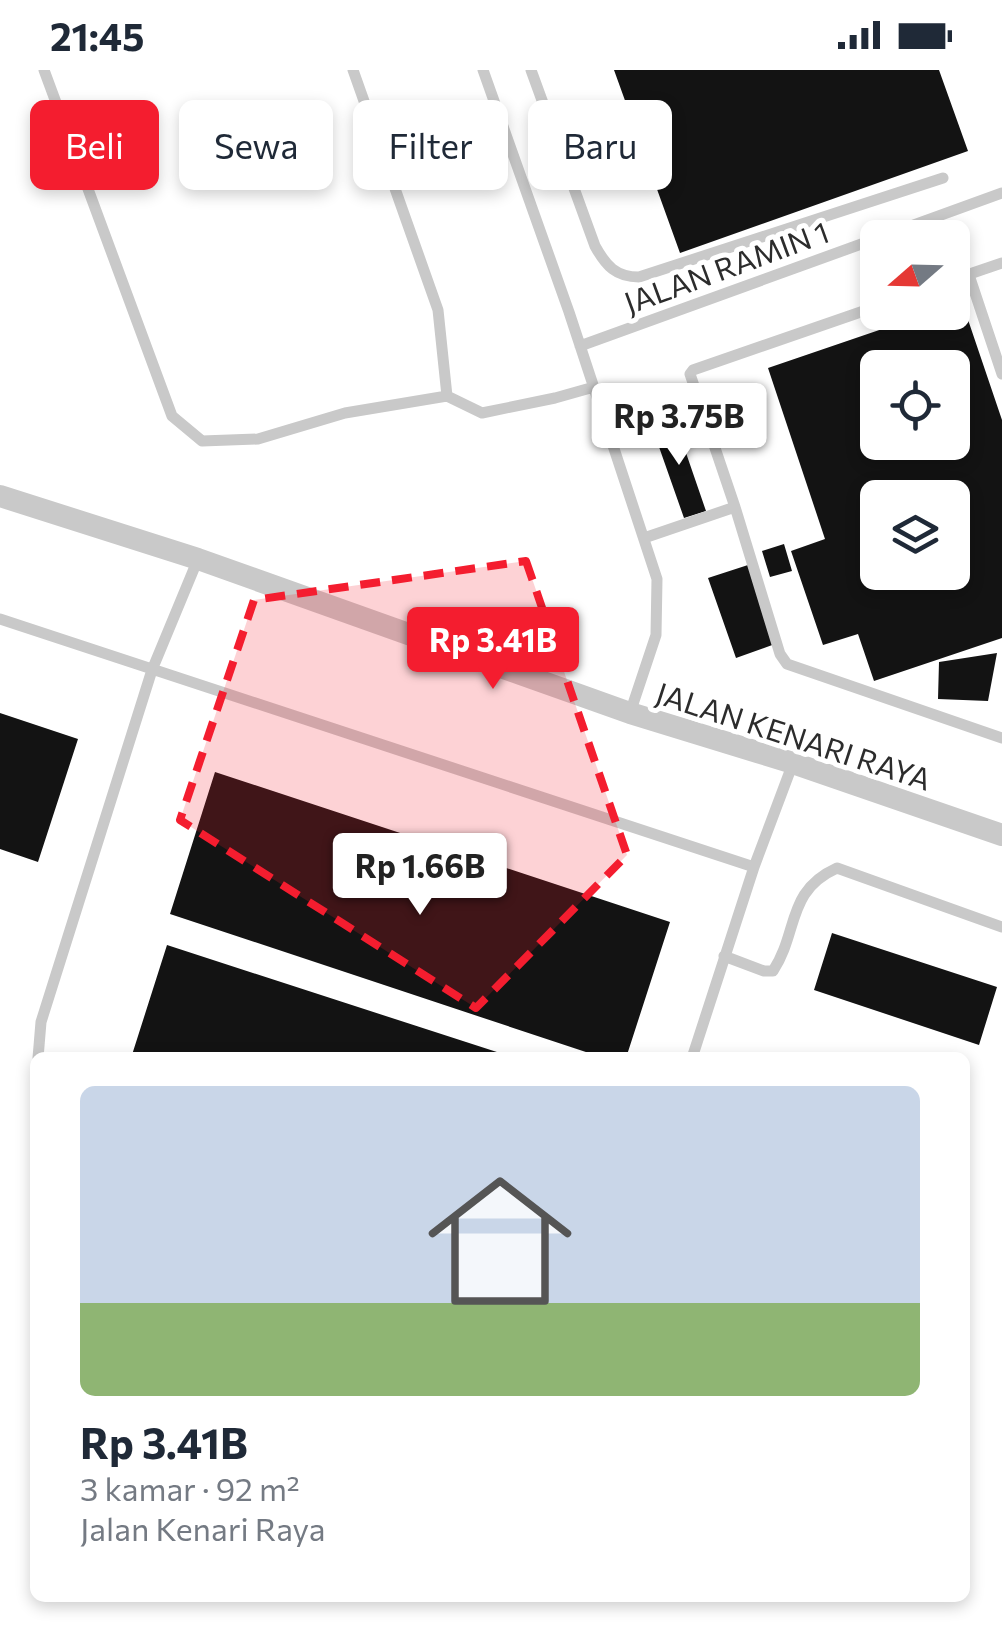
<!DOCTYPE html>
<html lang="id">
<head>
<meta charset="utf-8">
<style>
	:root { --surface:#fff; --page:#f6f6f7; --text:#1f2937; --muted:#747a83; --accent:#f41d2f }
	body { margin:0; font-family:Commissioner,sans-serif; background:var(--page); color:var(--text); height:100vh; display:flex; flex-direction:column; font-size:38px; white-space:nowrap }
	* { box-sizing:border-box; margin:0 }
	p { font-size:32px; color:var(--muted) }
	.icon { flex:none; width:55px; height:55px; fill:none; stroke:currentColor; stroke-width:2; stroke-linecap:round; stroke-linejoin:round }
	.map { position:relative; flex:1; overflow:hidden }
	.side { position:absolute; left:30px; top:982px; width:940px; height:550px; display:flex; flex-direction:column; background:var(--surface); border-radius:15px; box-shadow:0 5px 15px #0003 }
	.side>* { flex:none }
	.banner { position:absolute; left:30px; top:30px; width:942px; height:90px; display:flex; gap:20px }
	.needle { width:65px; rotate:250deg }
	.fabs { position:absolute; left:860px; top:150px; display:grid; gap:20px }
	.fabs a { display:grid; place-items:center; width:110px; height:110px; border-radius:15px; background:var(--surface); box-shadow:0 5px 15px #0003; font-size:50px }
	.price { position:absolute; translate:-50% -85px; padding:0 22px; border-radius:10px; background:#fff; color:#222; font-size:32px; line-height:65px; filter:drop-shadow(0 2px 5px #0008) }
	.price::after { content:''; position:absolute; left:50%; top:60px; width:30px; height:22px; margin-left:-15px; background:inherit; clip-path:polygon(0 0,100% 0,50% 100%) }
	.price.current { background:var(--accent); color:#fff }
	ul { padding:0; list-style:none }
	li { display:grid; align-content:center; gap:20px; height:530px; padding:0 50px }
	li span { display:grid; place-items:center; height:310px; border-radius:15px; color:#555 }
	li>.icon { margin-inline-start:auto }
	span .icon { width:180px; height:180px; fill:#fffc; stroke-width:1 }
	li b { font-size:42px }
	.pill { padding:0 35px; border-radius:15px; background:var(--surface); box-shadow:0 5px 15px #0003; font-size:35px; line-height:90px }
	.pill.current { background:var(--accent); color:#fff }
	.status { display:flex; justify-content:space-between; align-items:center; height:70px; padding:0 50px; background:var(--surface); direction:ltr }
	.status svg { height:28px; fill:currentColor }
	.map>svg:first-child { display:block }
</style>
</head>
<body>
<div class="status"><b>21:45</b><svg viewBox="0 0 49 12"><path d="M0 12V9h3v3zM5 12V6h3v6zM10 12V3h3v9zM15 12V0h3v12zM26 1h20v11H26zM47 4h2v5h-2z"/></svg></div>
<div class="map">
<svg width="1002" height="1563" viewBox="0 0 1002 1563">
	<rect width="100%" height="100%" fill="#fff"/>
	<path fill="#131313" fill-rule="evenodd" d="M 614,0 L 939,0 L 968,81 L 680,183 Z
		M 962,232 L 1002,350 L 1002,568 L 874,611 L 858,564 L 823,575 L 791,481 L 825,469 L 768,298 L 932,242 L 952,242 L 952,236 ZM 878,298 L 952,298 L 952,372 L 878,372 ZM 878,428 L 952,428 L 952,502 L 878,502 Z
		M 676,319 L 684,339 L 656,350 L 648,330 Z
		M 674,348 L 706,441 L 684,448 L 652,357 Z
		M 784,474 L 792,501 L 770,507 L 762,481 Z
		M 748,495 L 775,574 L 736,588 L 708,508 Z
		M 997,583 L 988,631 L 938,629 L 939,592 Z
		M 0,643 L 78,669 L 38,792 L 0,779 Z
		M 215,702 L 670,852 L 626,988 L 604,988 L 170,844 Z
		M 832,863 L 997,917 L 979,975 L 814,920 Z
		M 167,875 L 512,987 L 512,988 L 131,988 Z"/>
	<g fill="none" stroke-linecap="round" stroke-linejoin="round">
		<path stroke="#c9c9c9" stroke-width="11" d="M 44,0 L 172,346 L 202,371 L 258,369 L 345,343 L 447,326 L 482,343 L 555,328 L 594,317
			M 353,0 L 438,240 L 447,326
			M 483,0 L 569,242 L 657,509 L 656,565 L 630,643
			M 531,0 L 595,176 C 606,196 616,207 639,207 L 943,108
			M 969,205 L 1002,304
			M 952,210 L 1002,193
			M 580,276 L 1002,123
			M 735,437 L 690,304 L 693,300 L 878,236
			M 644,468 L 735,437 L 780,584 L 787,594 L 1002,668
			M 0,549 L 754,797 L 692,988
			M 754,797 L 793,693
			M 724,886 L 764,901 L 773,901 C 799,861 786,821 837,798 L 1002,857
			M 38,988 L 41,952 L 152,600 L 198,489"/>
		<path stroke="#c9c9c9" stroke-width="22" d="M 0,426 L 198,489 L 630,643 L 793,693 L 1002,765"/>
	</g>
	<path fill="#f41d2f" fill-opacity="0.2" stroke="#f41d2f" stroke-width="8" stroke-dasharray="20 12" stroke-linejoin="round" d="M 526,491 L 627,785 L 476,938 L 180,750 L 254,530 Z"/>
	<g text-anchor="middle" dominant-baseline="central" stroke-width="10" stroke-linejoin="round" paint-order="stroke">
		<g font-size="30" fill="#2c2c2c" stroke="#fff">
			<text transform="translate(726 196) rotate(-20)">JALAN RAMIN 1</text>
			<text transform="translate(794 665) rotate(18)">JALAN KENARI RAYA</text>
		</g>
	</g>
</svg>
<div class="fabs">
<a><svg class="needle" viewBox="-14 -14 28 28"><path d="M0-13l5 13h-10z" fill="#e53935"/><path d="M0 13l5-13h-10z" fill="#747a83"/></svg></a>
<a><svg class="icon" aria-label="locate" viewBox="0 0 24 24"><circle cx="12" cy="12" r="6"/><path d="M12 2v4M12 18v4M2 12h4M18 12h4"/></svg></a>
<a><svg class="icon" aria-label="layers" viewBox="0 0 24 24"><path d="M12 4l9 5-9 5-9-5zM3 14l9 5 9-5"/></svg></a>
</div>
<b class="price" style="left:679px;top:398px">Rp 3.75B</b>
<b class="price current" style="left:493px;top:622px">Rp 3.41B</b>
<b class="price" style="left:420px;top:848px">Rp 1.66B</b>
<div class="banner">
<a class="pill current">Beli</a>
<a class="pill">Sewa</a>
<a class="pill">Filter</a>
<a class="pill">Baru</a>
</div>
<section class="side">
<ul>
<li><span style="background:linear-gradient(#c9d6e8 70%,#8fb573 0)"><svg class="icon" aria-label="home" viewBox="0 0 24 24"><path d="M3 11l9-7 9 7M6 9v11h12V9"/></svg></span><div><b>Rp 3.41B</b><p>3 kamar · 92 m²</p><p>Jalan Kenari Raya</p></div></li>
</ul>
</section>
</div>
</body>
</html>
